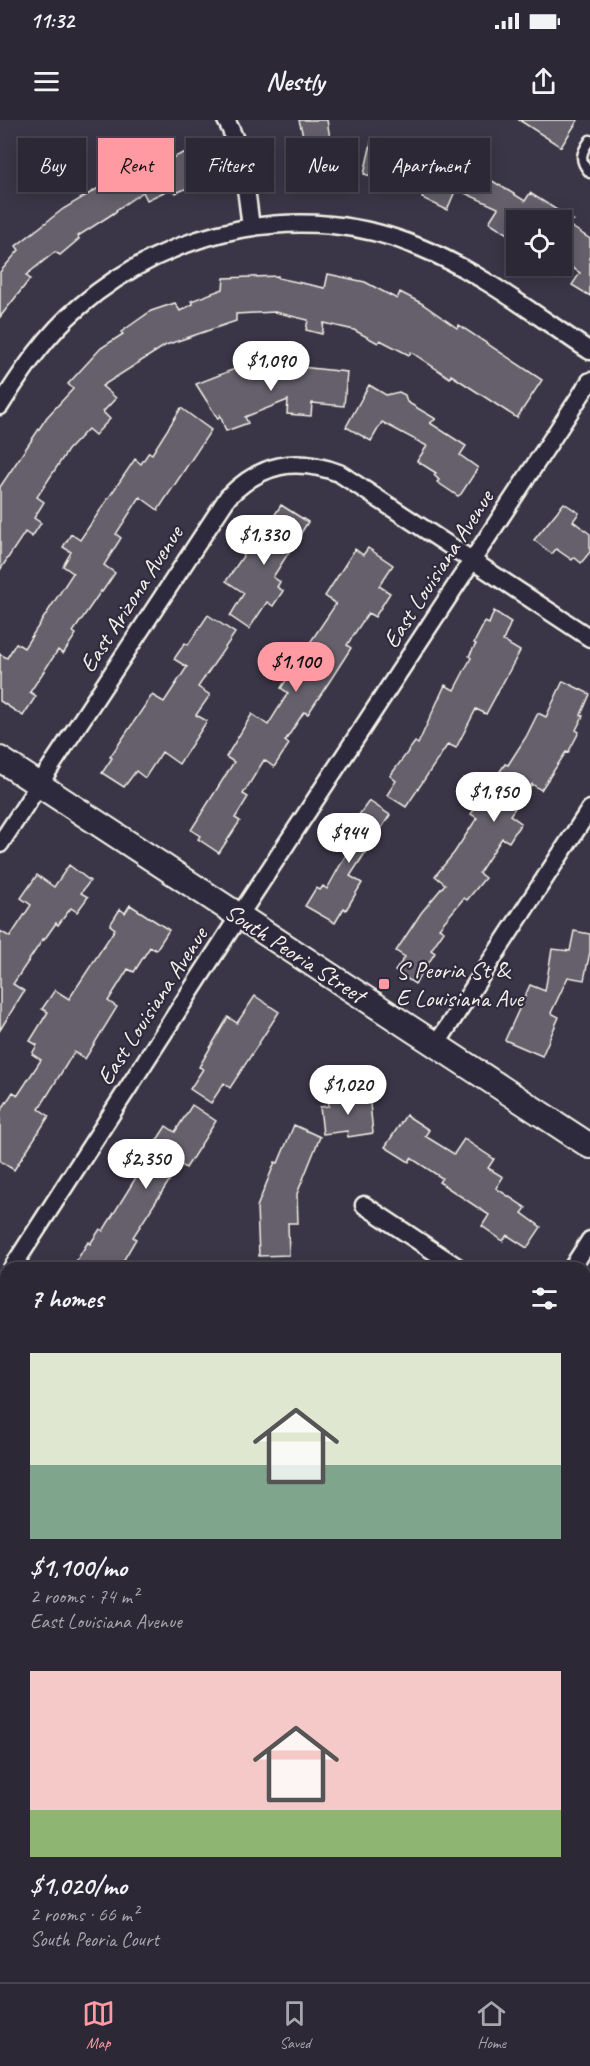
<!DOCTYPE html>
<html lang="en">
<head>
<meta charset="utf-8">
<style>
	:root { --surface:#2c2835; --page:#34303d; --text:#f1f3f6; --muted:#a6a6ad; --line:#484450; --accent:#ff9aa2 }
	body { margin:0; font-family:Caveat,sans-serif; background:var(--page); color:var(--text); height:100vh; display:flex; flex-direction:column; font-size:22px; white-space:nowrap }
	* { box-sizing:border-box; margin:0 }
	p { font-size:20px; color:var(--muted) }
	.icon { flex:none; width:33px; height:33px; fill:none; stroke:currentColor; stroke-width:2; stroke-linecap:round; stroke-linejoin:round }
	.map { position:relative; flex:1; overflow:hidden }
	.panel { position:absolute; left:0px; top:1142px; width:591px; height:722px; display:flex; flex-direction:column; background:var(--surface); border-radius:18px 18px 0 0; box-shadow:0 3px 15px #0003,0 0 0 2px var(--line) }
	.panel>* { flex:none }
	.top-card { position:absolute; left:18px; top:18px; width:555px; height:54px; display:flex; gap:12px }
	.fabs { position:absolute; left:506px; top:90px; display:grid; gap:12px }
	.fabs a { display:grid; place-items:center; width:66px; height:66px; border-radius:0px; background:var(--surface); box-shadow:0 3px 15px #0003,0 0 0 2px var(--line); font-size:30px }
	.price { position:absolute; translate:-50% -51px; padding:0 14px; border-radius:21px; background:#fff; color:#222; font-size:20px; line-height:39px; filter:drop-shadow(0 2px 3px #0008) }
	.price::after { content:''; position:absolute; left:50%; top:36px; width:18px; height:14px; margin-left:-9px; background:inherit; clip-path:polygon(0 0,100% 0,50% 100%) }
	.price.active { background:var(--accent); color:#111 }
	ul { padding:0; list-style:none }
	li { display:grid; align-content:center; gap:12px; height:318px; padding:0 30px }
	li span { display:grid; place-items:center; height:186px; border-radius:0px; color:#555 }
	li>.icon { margin-inline-start:auto }
	span .icon { width:108px; height:108px; fill:#fffc; stroke-width:1 }
	li b { font-size:26px }
	h2 { display:flex; justify-content:space-between; align-items:center; height:72px; padding:0 30px; font-size:26px }
	.chip { padding:0 21px; border-radius:0px; background:var(--surface); box-shadow:0 3px 15px #0003,0 0 0 2px var(--line); font-size:21px; line-height:54px }
	.chip.active { background:var(--accent); color:#111 }
	.status { display:flex; justify-content:space-between; align-items:center; height:42px; padding:0 30px; background:var(--surface); direction:ltr }
	.status svg { height:16px; fill:currentColor }
	header { display:flex; justify-content:space-between; align-items:center; height:78px; padding:0 30px; background:var(--surface); font-size:27px; font-weight:600 }
	.menu { display:flex; justify-content:space-around; align-items:center; height:84px; border-top:2px solid var(--line); background:var(--surface); font-size:16px; color:var(--muted) }
	.menu a { display:grid; justify-items:center; gap:3px }
	.menu .active { color:var(--accent) }
	.map>svg:first-child { display:block }
</style>
</head>
<body>
<div class="status"><b>11:32</b><svg viewBox="0 0 49 12"><path d="M0 12V9h3v3zM5 12V6h3v6zM10 12V3h3v9zM15 12V0h3v12zM26 1h20v11H26zM47 4h2v5h-2z"/></svg></div>
<header><svg class="icon" aria-label="menu" viewBox="0 0 24 24"><path d="M4 6h16M4 12h16M4 18h16"/></svg>Nestly<svg class="icon" aria-label="share" viewBox="0 0 24 24"><path d="M12 15V3M7 8l5-5 5 5M5 13v7h14v-7"/></svg></header>
<div class="map">
<svg width="590" height="1862" viewBox="0 0 590 1862">
	<rect width="100%" height="100%" fill="#3b3647"/>
	<filter id="ink" filterUnits="userSpaceOnUse"><feTurbulence type="fractalNoise" baseFrequency=".0167" numOctaves="2"/><feDisplacementMap in="SourceGraphic" scale="12" xChannelSelector="R" yChannelSelector="G"/><feConvolveMatrix kernelMatrix="1 2 1 2 8 2 1 2 1" color-interpolation-filters="sRGB"/></filter>
	<g filter="url(#ink)">
		<g fill="none" stroke-linecap="round" stroke-linejoin="round">
			<path stroke="#aaa6a7" stroke-width="6" d="M 585,1713 L 590,1711
				M 233,1862 L 245,1857"/>
		</g>
		<path fill="#65616c" stroke="#f4f1e8" stroke-width="1.5" d="M 299,0 L 327,0 L 335,49 L 291,59 L 285,32 L 306,27 Z
			M 519,0 L 578,0 L 561,27 Z
			M 372,19 L 439,39 L 440,36 L 486,57 L 525,81 L 530,73 L 573,100 L 516,100 L 516,119 L 489,102 L 498,88 L 456,69 L 447,90 L 422,78 L 425,71 L 364,54 Z
			M 186,32 L 199,60 L 196,61 L 197,64 L 176,73 L 171,70 L 166,71 L 147,80 L 143,72 L 116,90 L 117,91 L 78,116 L 79,119 L 60,135 L 55,132 L 26,155 L 30,159 L 0,197 L 0,152 L 19,130 L 16,126 L 63,89 L 117,57 L 119,61 Z
			M 572,107 L 590,119 L 590,176 L 572,165 L 580,153 L 561,140 L 561,124 Z
			M 328,154 L 365,162 L 397,179 L 400,172 L 421,183 L 457,208 L 459,205 L 542,260 L 517,298 L 451,255 L 450,258 L 411,232 L 409,235 L 380,220 L 378,223 L 354,210 L 324,203 L 322,214 L 306,210 L 308,200 L 275,192 L 236,194 L 236,201 L 166,225 L 102,266 L 116,278 L 103,292 L 110,299 L 95,315 L 88,309 L 68,330 L 37,377 L 44,382 L 34,398 L 41,403 L 32,417 L 25,412 L 0,450 L 0,367 L 47,297 L 73,269 L 68,264 L 101,228 L 123,214 L 121,212 L 151,191 L 175,183 L 180,191 L 193,184 L 191,181 L 223,169 L 224,158 L 278,156 L 278,158 L 325,168 Z
			M 245,245 L 249,255 L 258,251 L 291,251 L 292,246 L 347,252 L 344,286 L 312,283 L 311,296 L 287,294 L 288,280 L 245,297 L 248,303 L 226,311 L 220,295 L 218,299 L 196,264 Z
			M 369,265 L 386,275 L 399,272 L 405,275 L 407,282 L 436,299 L 430,303 L 466,326 L 460,335 L 478,348 L 461,374 L 458,376 L 437,362 L 439,360 L 434,355 L 436,353 L 417,341 L 427,326 L 382,302 L 371,321 L 346,307 Z
			M 181,288 L 211,310 L 158,390 L 140,377 L 116,414 L 121,418 L 104,445 L 115,453 L 102,472 L 101,471 L 73,512 L 76,514 L 63,534 L 58,530 L 30,572 L 36,576 L 23,596 L 0,581 L 0,534 L 7,538 L 16,523 L 24,528 L 73,453 L 63,446 L 71,432 L 63,427 L 71,414 L 80,420 L 135,339 L 141,344 L 149,332 L 152,334 Z
			M 564,383 L 579,393 L 573,401 L 590,414 L 590,432 L 581,443 L 574,437 L 572,440 L 556,429 L 552,434 L 534,420 Z
			M 281,385 L 308,402 L 273,457 L 280,462 L 277,467 L 283,471 L 273,486 L 267,482 L 249,509 L 230,496 L 244,473 L 226,461 L 261,410 L 264,412 Z
			M 368,428 L 393,445 L 379,466 L 390,473 L 375,497 L 368,493 L 347,525 L 351,528 L 333,556 L 308,594 L 304,592 L 285,621 L 289,624 L 274,647 L 264,640 L 243,674 L 248,677 L 235,698 L 240,701 L 219,733 L 198,719 L 200,716 L 191,710 L 234,642 L 226,637 L 252,594 L 268,605 L 288,573 L 281,568 L 292,551 L 301,557 L 318,530 L 309,524 L 336,484 L 325,476 L 355,429 L 363,435 Z
			M 494,491 L 511,502 L 503,521 L 520,531 L 486,594 L 476,589 L 456,628 L 448,624 L 406,687 L 387,675 L 396,661 L 390,656 L 415,622 L 418,624 L 445,565 L 454,570 L 471,538 L 469,536 L 476,524 L 474,523 L 485,502 L 489,504 Z
			M 208,495 L 235,513 L 198,567 L 210,575 L 196,595 L 207,601 L 179,644 L 162,632 L 145,658 L 136,651 L 124,667 L 102,653 L 112,638 L 110,637 L 152,575 L 164,582 L 187,547 L 174,539 L 185,523 L 188,525 Z
			M 563,561 L 590,574 L 581,595 L 583,596 L 576,610 L 579,612 L 568,633 L 566,632 L 541,670 L 532,664 L 510,695 L 521,703 L 509,722 L 502,718 L 479,753 L 485,758 L 467,780 L 464,778 L 439,808 L 444,811 L 431,830 L 435,833 L 415,864 L 395,851 L 405,837 L 396,831 L 421,793 L 445,764 L 435,756 L 454,733 L 477,698 L 471,694 L 505,644 L 508,645 L 526,617 L 538,593 L 546,597 Z
			M 369,681 L 390,695 L 350,756 L 362,763 L 346,790 L 344,788 L 335,803 L 305,786 L 316,768 L 320,770 L 323,766 L 327,769 L 348,731 L 338,724 Z
			M 69,745 L 90,761 L 81,773 L 88,777 L 77,792 L 71,788 L 58,805 L 56,803 L 44,820 L 43,819 L 13,864 L 24,871 L 0,910 L 0,811 L 10,817 L 31,785 L 21,778 L 37,755 L 54,767 Z
			M 130,785 L 169,810 L 156,830 L 150,827 L 134,852 L 128,849 L 108,881 L 117,887 L 85,939 L 74,932 L 39,989 L 49,996 L 14,1050 L 0,1041 L 0,992 L 13,972 L 18,975 L 41,940 L 32,934 L 37,925 L 30,921 L 48,892 L 42,889 L 55,870 L 69,879 L 115,809 L 110,805 L 120,789 L 125,793 Z
			M 574,811 L 590,814 L 590,832 L 584,860 L 568,857 L 551,893 L 559,897 L 542,936 L 505,920 L 530,865 L 545,871 L 552,829 L 570,831 Z
			M 255,876 L 279,892 L 230,968 L 224,963 L 211,983 L 190,969 L 203,949 L 199,947 L 228,897 L 237,903 Z
			M 369,974 L 373,1013 L 348,1017 L 347,1011 L 323,1014 L 320,987 L 329,986 L 328,979 Z
			M 192,985 L 216,1001 L 186,1048 L 180,1044 L 133,1117 L 136,1119 L 119,1148 L 72,1148 L 88,1122 L 90,1124 L 100,1109 L 103,1111 L 140,1051 L 132,1046 L 143,1027 L 150,1031 L 166,1006 L 175,1012 Z
			M 406,995 L 429,1010 L 425,1016 L 454,1034 L 464,1019 L 494,1039 L 488,1048 L 503,1057 L 496,1068 L 526,1088 L 522,1093 L 541,1107 L 527,1128 L 507,1115 L 503,1121 L 482,1106 L 489,1095 L 439,1062 L 442,1058 L 411,1038 L 409,1042 L 385,1027 Z
			M 294,1005 L 320,1017 L 297,1074 L 298,1103 L 288,1103 L 289,1135 L 259,1136 L 257,1087 L 275,1042 L 278,1043 Z"/>
		<g fill="none" stroke-linecap="round" stroke-linejoin="round">
			<defs>
				<path id="service" d="M 590,20 C 581,33 578,40 590,53"/>
				<path id="minor" d="M 226,0 C 244,32 246,71 251,107
					M 0,286 C 23,250 46,215 79,187 C 171,107 305,79 419,127 C 481,152 535,195 590,231
					M 0,724 L 228,377 C 262,343 295,337 339,353 L 590,518
					M 436,925 L 590,689
					M 364,1085 L 459,1148
					M 12,1148 L 239,796 L 590,261
					M 572,1148 L 590,1120
					M 0,1166 L 6,1157
					M 585,1230 L 590,1233
					M 0,1740 L 6,1747
					M 184,1857 L 186,1862
					M 52,1862 L 64,1857"/>
				<path id="secondary" d="M 0,639 L 590,1026"/>
			</defs>
			<use href="#service" stroke="#f4f1e8" stroke-width="13"/>
			<use href="#minor" stroke="#f4f1e8" stroke-width="21"/>
			<use href="#secondary" stroke="#f4f1e8" stroke-width="28"/>
			<use href="#service" stroke="#2f2a3d" stroke-width="8"/>
			<use href="#minor" stroke="#2f2a3d" stroke-width="16"/>
			<use href="#secondary" stroke="#2f2a3d" stroke-width="24"/>
		</g>
	</g>
	<rect fill="#ff9aa2" stroke="#2f2a3d" stroke-width="2" x="378" y="858" width="12" height="12" rx="3"/>
	<g text-anchor="middle" dominant-baseline="central" stroke-width="4.5" stroke-linejoin="round" paint-order="stroke">
		<g font-size="24" fill="#f4f1e8" stroke="#2f2a3d">
			<text transform="translate(438 449) rotate(-57)">East Louisiana Avenue</text>
			<text transform="translate(131 479) rotate(-57)">East Arizona Avenue</text>
			<text transform="translate(295 833) rotate(33)">South Peoria Street</text>
			<text transform="translate(152 886) rotate(-57)">East Louisiana Avenue</text>
		</g>
		<g font-size="24" fill="#f4f1e8" stroke="#2f2a3d" text-anchor="start">
			<text x="396" y="850">S Peoria St &amp;<tspan x="396" dy="28">E Louisiana Ave</tspan></text>
		</g>
	</g>
</svg>
<div class="fabs">
<a><svg class="icon" aria-label="locate" viewBox="0 0 24 24"><circle cx="12" cy="12" r="6"/><path d="M12 2v4M12 18v4M2 12h4M18 12h4"/></svg></a>
</div>
<b class="price" style="left:271px;top:272px">$1,090</b>
<b class="price" style="left:264px;top:446px">$1,330</b>
<b class="price active" style="left:296px;top:573px">$1,100</b>
<b class="price" style="left:494px;top:703px">$1,950</b>
<b class="price" style="left:349px;top:744px">$944</b>
<b class="price" style="left:348px;top:996px">$1,020</b>
<b class="price" style="left:146px;top:1070px">$2,350</b>
<div class="top-card">
<a class="chip">Buy</a>
<a class="chip active">Rent</a>
<a class="chip">Filters</a>
<a class="chip">New</a>
<a class="chip">Apartment</a>
</div>
<section class="panel">
<h2>7 homes<svg class="icon" aria-label="filters" viewBox="0 0 24 24"><path d="M4 7h16M4 17h16"/><circle cx="9" cy="7" r="2"/><circle cx="15" cy="17" r="2"/></svg></h2>
<ul>
<li><span style="background:linear-gradient(#dfe7d0 60%,#7fa58c 0)"><svg class="icon" aria-label="home" viewBox="0 0 24 24"><path d="M3 11l9-7 9 7M6 9v11h12V9"/></svg></span><div><b>$1,100/mo</b><p>2 rooms · 74 m²</p><p>East Louisiana Avenue</p></div></li>
<li><span style="background:linear-gradient(#f6c9c9 75%,#8fb573 0)"><svg class="icon" aria-label="home" viewBox="0 0 24 24"><path d="M3 11l9-7 9 7M6 9v11h12V9"/></svg></span><div><b>$1,020/mo</b><p>2 rooms · 66 m²</p><p>South Peoria Court</p></div></li>
</ul>
</section>
</div>
<nav class="menu">
<a class="active"><svg class="icon" aria-label="map" viewBox="0 0 24 24"><path d="M3 6l6-2 6 2 6-2v14l-6 2-6-2-6 2zM9 4v14M15 6v14"/></svg>Map</a>
<a><svg class="icon" aria-label="saved" viewBox="0 0 24 24"><path d="M7 4h10v16l-5-4-5 4z"/></svg>Saved</a>
<a><svg class="icon" aria-label="home" viewBox="0 0 24 24"><path d="M3 11l9-7 9 7M6 9v11h12V9"/></svg>Home</a>
</nav>
</body>
</html>
